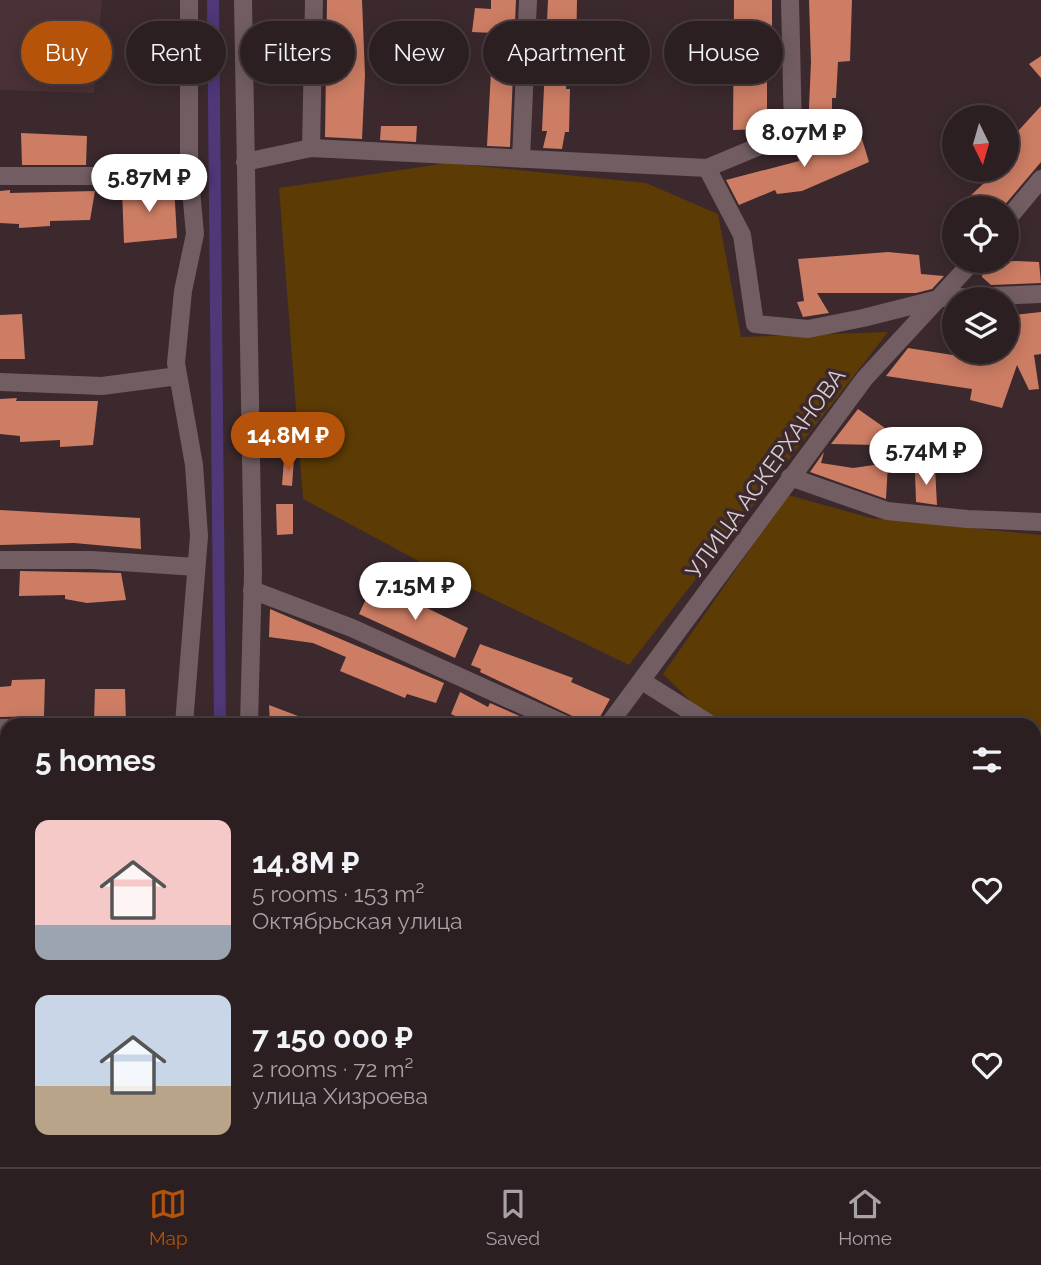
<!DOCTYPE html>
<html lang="en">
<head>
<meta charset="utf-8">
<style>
	:root { --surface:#2c1f22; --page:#34272a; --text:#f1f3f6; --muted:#a6a2a5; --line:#483d40; --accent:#b45309 }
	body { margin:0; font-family:Raleway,sans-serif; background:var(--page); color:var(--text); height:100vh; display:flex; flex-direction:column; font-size:26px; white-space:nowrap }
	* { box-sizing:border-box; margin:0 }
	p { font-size:23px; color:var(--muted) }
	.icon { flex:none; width:38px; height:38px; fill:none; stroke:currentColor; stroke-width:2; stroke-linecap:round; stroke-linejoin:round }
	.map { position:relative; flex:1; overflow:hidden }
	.drawer { position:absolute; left:0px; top:718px; width:1041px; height:450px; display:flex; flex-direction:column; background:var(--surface); border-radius:21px 21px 0 0; box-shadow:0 4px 18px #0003,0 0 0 2px var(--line) }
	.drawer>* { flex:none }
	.top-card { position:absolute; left:21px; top:21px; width:999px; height:63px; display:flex; gap:14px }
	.needle { width:46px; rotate:175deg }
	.tools { position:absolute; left:942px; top:105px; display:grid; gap:14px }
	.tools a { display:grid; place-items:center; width:77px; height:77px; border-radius:50%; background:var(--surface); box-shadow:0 4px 18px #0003,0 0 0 2px var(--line); font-size:35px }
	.price { position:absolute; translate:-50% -60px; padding:0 16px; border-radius:24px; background:#fff; color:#222; font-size:23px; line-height:46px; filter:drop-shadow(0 2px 4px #0008) }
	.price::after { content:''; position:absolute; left:50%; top:42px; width:21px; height:16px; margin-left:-10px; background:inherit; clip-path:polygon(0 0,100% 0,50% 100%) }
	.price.selected { background:var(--accent); color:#fff }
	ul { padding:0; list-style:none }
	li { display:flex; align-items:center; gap:21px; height:175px; padding:0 35px }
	li span { display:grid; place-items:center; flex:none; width:196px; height:140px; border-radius:14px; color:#555 }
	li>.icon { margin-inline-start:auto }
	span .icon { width:84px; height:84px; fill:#fffc; stroke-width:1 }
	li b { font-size:30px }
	h2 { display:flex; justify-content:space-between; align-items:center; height:84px; padding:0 35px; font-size:30px }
	.pill { padding:0 24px; border-radius:32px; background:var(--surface); box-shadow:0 4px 18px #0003,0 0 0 2px var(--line); font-size:24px; line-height:63px }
	.pill.selected { background:var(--accent); color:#fff }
	.dock { display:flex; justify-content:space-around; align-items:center; height:98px; border-top:2px solid var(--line); background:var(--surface); font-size:19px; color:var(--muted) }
	.dock a { display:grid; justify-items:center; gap:4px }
	.dock .selected { color:var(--accent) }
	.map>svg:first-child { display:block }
</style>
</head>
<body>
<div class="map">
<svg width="1041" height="1167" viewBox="0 0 1041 1167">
	<rect width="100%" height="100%" fill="#3b292d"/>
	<path fill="#4a3136" d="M 0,0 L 102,0 L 94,93 L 0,90 Z"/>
	<path fill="#5c3b05" d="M 448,163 L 646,183 L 718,214 L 741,337 L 888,332 L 629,665 L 454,580 L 303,499 L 279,188 Z
		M 788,495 L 871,518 L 1041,535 L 1041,768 L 1034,767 L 1034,724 L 714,724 L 663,674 Z"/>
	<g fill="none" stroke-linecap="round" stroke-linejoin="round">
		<path stroke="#4f3778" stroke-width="12" d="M 213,0 L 220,724
			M 222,1160 L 222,1167"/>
	</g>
	<path fill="#cd7d64" d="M 327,0 L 362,0 L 365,75 L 362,139 L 325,137 Z
		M 491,0 L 516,0 L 510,147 L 487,146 L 493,33 L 472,32 L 475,8 L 491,9 Z
		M 548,0 L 577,0 L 576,56 L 569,56 L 566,89 L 570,89 L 569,132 L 565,132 L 562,149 L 543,148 L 547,131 L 542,131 Z
		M 734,0 L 772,0 L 772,78 L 767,78 L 767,129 L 733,130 Z
		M 809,0 L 852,0 L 850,61 L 838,62 L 836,98 L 832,98 L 832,130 L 808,130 L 811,62 Z
		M 302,36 L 301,64 L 267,64 L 266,37 Z
		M 1041,56 L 1041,78 L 1029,64 Z
		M 1041,106 L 1041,162 L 1002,208 L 978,208 L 968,198 L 998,170 L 1006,170 L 1006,144 Z
		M 381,126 L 417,126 L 416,142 L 380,140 Z
		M 858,126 L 869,162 L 802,191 L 777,194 L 775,190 L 739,205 L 726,180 L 799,161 L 798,157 Z
		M 21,133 L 87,136 L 86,165 L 22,165 Z
		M 174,185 L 177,238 L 124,243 L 122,190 Z
		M 10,190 L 10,193 L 95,191 L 90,220 L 50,221 L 50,226 L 19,228 L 19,224 L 0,223 L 0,191 Z
		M 888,252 L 919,255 L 921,274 L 944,276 L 932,289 L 916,293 L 817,293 L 829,313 L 803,317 L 797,302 L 804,301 L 798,259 Z
		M 1016,261 L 1039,262 L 1041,283 L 991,285 L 982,277 L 984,263 Z
		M 1041,312 L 1041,354 L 1034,355 L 1039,389 L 1029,390 L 1017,365 L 1002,408 L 970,400 L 972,389 L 886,376 L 908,348 L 978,359 L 978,352 L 1006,352 L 1006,316 Z
		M 22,314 L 25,359 L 0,359 L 0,315 Z
		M 17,398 L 16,401 L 98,401 L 93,445 L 60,447 L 60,440 L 20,442 L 20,436 L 0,434 L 0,399 Z
		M 858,409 L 885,428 L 877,445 L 831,444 Z
		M 824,452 L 821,463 L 853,468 L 888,463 L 886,499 L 810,472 Z
		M 284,459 L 294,459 L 292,486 L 282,485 Z
		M 935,468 L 937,505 L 916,502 L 915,471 Z
		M 276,504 L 293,504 L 293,534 L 277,535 Z
		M 0,510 L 140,518 L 141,549 L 74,543 L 0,545 Z
		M 20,571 L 121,573 L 126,600 L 87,603 L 65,599 L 65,595 L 19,596 Z
		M 371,588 L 427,608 L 468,628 L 455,658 L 359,614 Z
		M 270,609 L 444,683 L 436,703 L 407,694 L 405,698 L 340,671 L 346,657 L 313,643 L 269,637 Z
		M 480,644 L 573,678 L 571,682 L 610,699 L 596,724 L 589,724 L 480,672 L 481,669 L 471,665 Z
		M 45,679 L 44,716 L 0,717 L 0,687 L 11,686 L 12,680 Z
		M 95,689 L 125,689 L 126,722 L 94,721 Z
		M 460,692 L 488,707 L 490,703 L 522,717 L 519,724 L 472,724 L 451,714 Z
		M 269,705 L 319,724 L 270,724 Z"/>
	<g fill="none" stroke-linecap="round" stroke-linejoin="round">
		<path stroke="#725e62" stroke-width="18" d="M 243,0 L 253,572 L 249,724
			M 311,148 L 314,0
			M 521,159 L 528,0
			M 245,162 L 311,148 L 707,168 L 793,132 L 790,0
			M 707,168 L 742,235 L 755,324 L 808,329 L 863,318 L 942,298 L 1041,294
			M 0,176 L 128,176 L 189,168
			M 1006,221 L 1041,179
			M 0,382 L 102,386 L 178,376
			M 790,477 L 887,511 L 967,519 L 1041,522
			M 0,560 L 92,560 L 196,567
			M 252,590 L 352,628 L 564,724
			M 642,681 L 710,724
			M 184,724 L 199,536 L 194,465 L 176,363 L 183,291 L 195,234 L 189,168 L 189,0
			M 609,724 L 865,378 L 973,261
			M 0,728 L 7,728
			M 1034,780 L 1041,782
			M 1034,798 L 1041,794
			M 0,903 L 7,903
			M 1034,952 L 1041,954
			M 0,1079 L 7,1079
			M 256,1160 L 256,1167
			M 890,1160 L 913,1167
			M 181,1167 L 181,1160
			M 532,1167 L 533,1160"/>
	</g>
	<g text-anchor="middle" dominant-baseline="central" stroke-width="7" stroke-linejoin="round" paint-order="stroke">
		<g font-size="23" fill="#daced0" stroke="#3b292d">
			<text transform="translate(765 473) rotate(-54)">УЛИЦА АСКЕРХАНОВА</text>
		</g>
	</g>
</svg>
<div class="tools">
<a><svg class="needle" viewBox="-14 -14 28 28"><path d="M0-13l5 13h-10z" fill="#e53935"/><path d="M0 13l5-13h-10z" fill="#a6a2a5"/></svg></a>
<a><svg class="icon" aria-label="locate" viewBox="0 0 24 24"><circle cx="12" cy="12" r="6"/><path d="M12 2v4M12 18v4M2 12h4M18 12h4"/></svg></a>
<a><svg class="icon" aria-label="layers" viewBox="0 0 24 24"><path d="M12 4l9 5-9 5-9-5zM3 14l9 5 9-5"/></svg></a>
</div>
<b class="price" style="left:804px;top:169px">8.07M ₽</b>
<b class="price" style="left:149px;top:214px">5.87M ₽</b>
<b class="price selected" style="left:288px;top:472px">14.8M ₽</b>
<b class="price" style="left:926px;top:487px">5.74M ₽</b>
<b class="price" style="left:415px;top:622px">7.15M ₽</b>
<div class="top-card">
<a class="pill selected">Buy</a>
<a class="pill">Rent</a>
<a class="pill">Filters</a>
<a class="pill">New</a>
<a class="pill">Apartment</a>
<a class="pill">House</a>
</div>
<section class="drawer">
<h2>5 homes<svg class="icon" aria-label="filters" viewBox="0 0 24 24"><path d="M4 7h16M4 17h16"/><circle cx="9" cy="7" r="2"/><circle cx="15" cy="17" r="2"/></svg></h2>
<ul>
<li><span style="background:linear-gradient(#f6c9c9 75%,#9aa5b1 0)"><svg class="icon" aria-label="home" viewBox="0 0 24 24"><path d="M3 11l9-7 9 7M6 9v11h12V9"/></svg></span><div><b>14.8M ₽</b><p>5 rooms · 153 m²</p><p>Октябрьская улица</p></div><svg class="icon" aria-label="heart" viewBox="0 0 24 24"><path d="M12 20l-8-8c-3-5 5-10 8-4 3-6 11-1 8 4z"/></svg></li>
<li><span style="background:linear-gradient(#c9d6e8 65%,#b9a48a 0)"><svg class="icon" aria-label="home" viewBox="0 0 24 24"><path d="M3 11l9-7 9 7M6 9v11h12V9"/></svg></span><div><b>7 150 000 ₽</b><p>2 rooms · 72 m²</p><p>улица Хизроева</p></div><svg class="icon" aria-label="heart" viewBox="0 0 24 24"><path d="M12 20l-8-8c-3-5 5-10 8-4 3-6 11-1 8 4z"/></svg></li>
</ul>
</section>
</div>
<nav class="dock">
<a class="selected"><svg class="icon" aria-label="map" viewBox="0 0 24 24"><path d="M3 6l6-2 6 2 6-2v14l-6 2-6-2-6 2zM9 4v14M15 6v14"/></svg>Map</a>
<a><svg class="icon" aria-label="saved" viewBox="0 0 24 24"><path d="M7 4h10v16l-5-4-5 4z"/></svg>Saved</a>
<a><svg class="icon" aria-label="home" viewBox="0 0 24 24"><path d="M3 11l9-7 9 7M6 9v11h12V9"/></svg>Home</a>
</nav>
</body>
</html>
